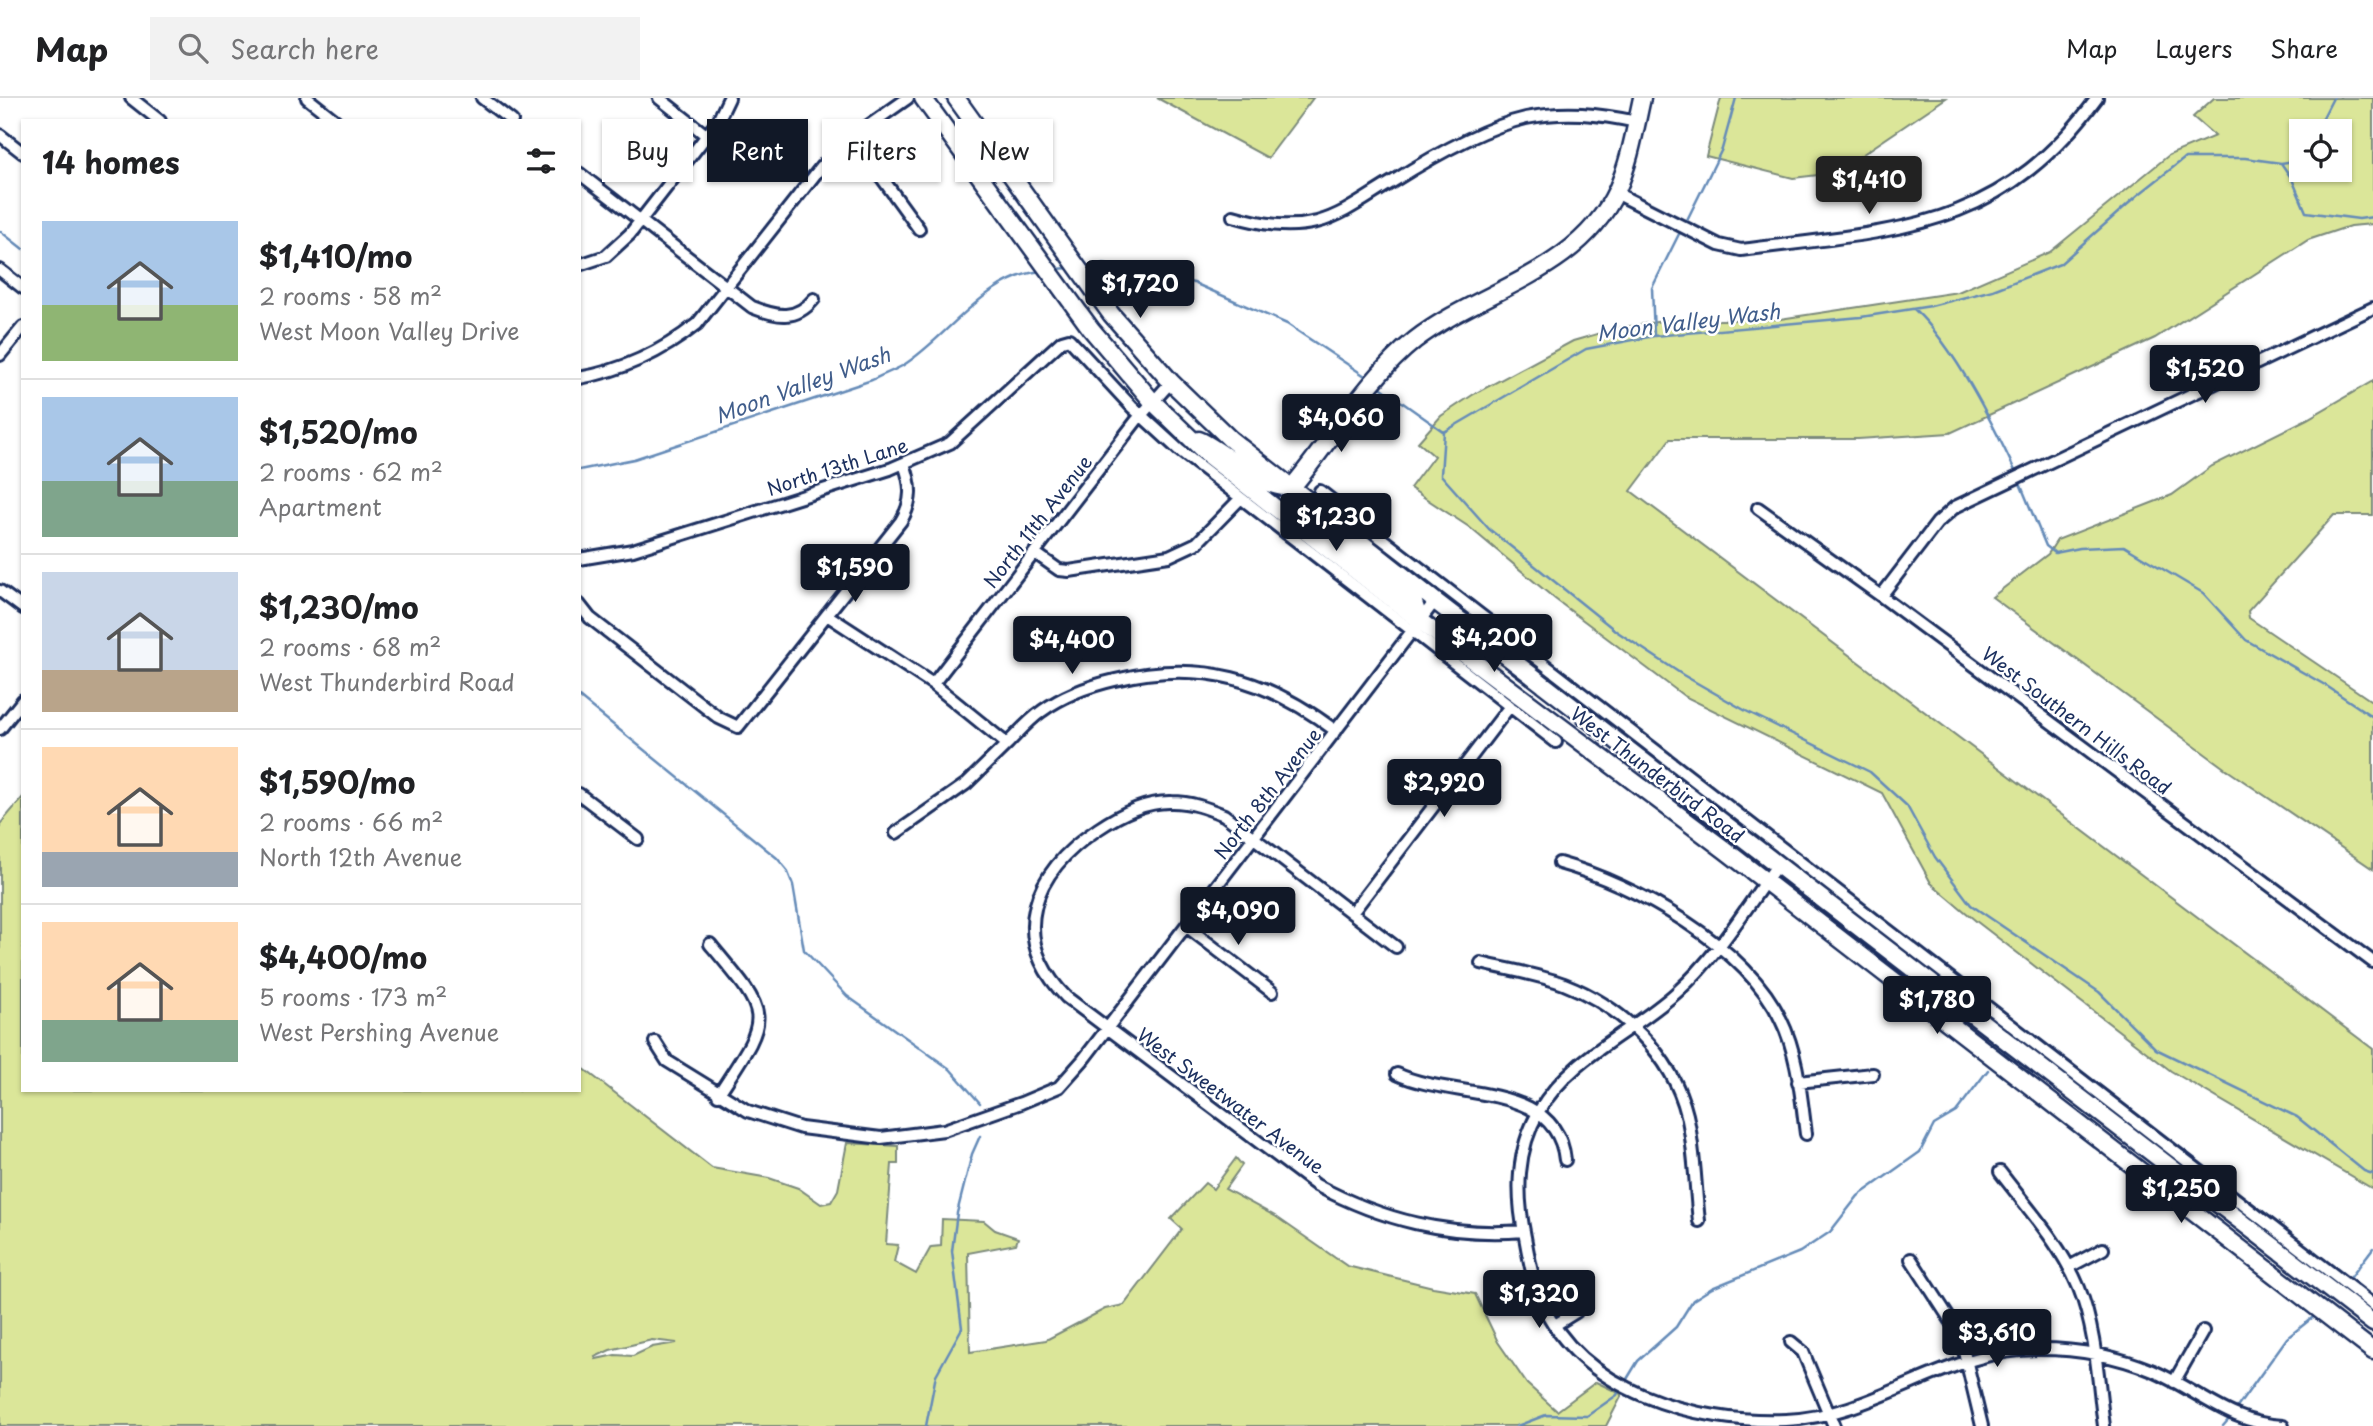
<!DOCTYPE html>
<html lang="en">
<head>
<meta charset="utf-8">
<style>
	:root { --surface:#fff; --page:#f2f2f2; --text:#202124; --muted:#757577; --line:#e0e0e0; --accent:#111827 }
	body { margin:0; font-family:"Playpen Sans",sans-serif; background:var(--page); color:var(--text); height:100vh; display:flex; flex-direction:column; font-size:26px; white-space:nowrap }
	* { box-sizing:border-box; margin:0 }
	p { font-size:23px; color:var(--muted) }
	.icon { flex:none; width:38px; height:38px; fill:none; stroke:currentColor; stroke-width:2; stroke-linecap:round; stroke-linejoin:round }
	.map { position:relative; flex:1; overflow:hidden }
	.sheet { position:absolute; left:21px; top:21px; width:560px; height:973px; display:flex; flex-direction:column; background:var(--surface); border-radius:0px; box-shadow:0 2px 5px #0004 }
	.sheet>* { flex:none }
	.top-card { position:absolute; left:602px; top:21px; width:665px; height:63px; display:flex; gap:14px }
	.tools { position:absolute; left:2289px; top:21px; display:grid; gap:14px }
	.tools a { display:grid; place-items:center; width:63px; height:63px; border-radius:0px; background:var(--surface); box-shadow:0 2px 5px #0004; font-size:35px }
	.price { position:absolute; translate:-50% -60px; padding:0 16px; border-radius:7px; background:var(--accent); color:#fff; font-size:23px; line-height:46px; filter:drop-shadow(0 2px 4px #0008) }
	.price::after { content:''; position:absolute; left:50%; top:42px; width:21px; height:16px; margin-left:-10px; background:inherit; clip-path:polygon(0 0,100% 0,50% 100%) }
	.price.selected { background:#222; color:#fff }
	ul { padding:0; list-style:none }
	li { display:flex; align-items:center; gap:21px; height:175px; padding:0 21px }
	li+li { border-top:2px solid var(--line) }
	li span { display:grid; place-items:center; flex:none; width:196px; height:140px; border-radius:0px; color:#555 }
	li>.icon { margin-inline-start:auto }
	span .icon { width:84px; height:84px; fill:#fffc; stroke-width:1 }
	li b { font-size:30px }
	h2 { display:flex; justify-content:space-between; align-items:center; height:84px; padding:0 21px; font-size:30px }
	.tag { padding:0 24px; border-radius:0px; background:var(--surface); box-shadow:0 2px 5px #0004; font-size:24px; line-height:63px }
	.tag.selected { background:var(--accent); color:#fff }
	header { display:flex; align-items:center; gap:42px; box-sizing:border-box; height:98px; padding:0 35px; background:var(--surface); border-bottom:2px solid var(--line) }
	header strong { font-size:33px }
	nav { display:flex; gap:38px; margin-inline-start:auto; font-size:24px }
	.search { width:490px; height:63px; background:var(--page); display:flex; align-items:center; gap:18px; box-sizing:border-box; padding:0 24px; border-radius:0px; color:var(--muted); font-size:26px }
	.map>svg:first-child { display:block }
</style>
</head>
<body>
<header>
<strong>Map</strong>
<div class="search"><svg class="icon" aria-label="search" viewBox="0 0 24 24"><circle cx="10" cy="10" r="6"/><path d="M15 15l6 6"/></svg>Search here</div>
<nav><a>Map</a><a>Layers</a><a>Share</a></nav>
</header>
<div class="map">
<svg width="2373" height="1328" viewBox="0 0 2373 1328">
	<rect width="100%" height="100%" fill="#fff"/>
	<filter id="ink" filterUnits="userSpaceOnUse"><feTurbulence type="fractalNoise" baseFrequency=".0143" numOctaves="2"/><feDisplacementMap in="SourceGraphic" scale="14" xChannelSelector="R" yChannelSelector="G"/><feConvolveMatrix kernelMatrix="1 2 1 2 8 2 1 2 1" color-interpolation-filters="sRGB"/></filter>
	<g filter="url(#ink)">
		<path fill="#dbe699" stroke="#7b8a7c" stroke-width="2" fill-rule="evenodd" d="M 1157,0 L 1313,0 L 1268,60 Z
			M 1721,0 L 1946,0 L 1835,75 L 1793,80 L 1706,58 Z
			M 2214,0 L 2373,0 L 2373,126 L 2350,128 L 2308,142 L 2155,240 L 1950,335 L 1858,341 L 1670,341 L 1631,393 L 2373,951 L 2373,1091 L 2171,973 L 1976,823 L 1931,785 L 1882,695 L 1684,598 L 1555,501 L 1469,429 L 1410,390 L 1434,358 L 1418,344 L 1441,318 L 1474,296 L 1573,243 L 1618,230 L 1663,223 L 1780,221 L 1958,194 L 2050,154 L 2169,57 L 2215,38 L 2193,19 ZM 2301,33 L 2340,33 L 2340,72 L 2301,72 Z
			M 2373,283 L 2373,417 L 2334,417 L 2248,513 L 2249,520 L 2373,604 L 2373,771 L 2227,672 L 1992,499 L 2048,456 L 2057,442 L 2172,397 L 2212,368 L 2307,321 Z
			M 23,699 L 23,992 L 579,992 L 579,967 L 712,1070 L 769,1080 L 798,1090 L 821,1106 L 831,1104 L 838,1092 L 847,1045 L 898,1048 L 898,1066 L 892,1066 L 886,1146 L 898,1147 L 894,1164 L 916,1176 L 931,1149 L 941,1148 L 942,1121 L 984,1123 L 995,1132 L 1018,1140 L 1016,1146 L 968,1155 L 970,1254 L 1046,1242 L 1105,1211 L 1124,1207 L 1182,1131 L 1171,1121 L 1205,1085 L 1213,1091 L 1236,1060 L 1242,1067 L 1225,1091 L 1275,1118 L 1347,1168 L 1433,1189 L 1475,1196 L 1498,1244 L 1527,1286 L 1557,1313 L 1596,1284 L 1621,1296 L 1621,1299 L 1606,1328 L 0,1328 L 0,726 ZM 652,1242 L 677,1245 L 652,1249 L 633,1258 L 615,1257 L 596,1261 L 595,1259 L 610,1252 Z"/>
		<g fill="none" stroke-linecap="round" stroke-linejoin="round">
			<path stroke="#658bb8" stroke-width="2.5" d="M 2316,33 L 2333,0
				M 2281,65 L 2292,81 L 2306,114 L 2359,121 L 2373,119
				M 1685,126 L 1722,51 L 1736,0
				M 0,133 L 23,151
				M 1083,168 L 1102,166 L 1194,185 L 1287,226 L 1368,280
				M 1055,171 L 1070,170
				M 1914,211 C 1955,249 1993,326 2017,377
				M 1654,237 L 1652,190 L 1681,132
				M 1379,288 L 1444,334 L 1586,251 L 1654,238 L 1861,219 L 1931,208 L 1993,192 L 2060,166 L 2138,97 L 2185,60 L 2245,60 L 2281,65 L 2301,62
				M 1444,334 L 1441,377 L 1489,431 L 1616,533 L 1683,577 L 1746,613 L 1870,674 L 1907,708 L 1935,759 L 1971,807 L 2099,894 L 2156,951 L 2297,1019 L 2364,1073 L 2373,1076
				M 579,372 L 634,361 L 872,282 C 882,277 893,273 902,268 C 949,239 983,179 1042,173
				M 2019,383 L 2046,448 L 2055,455 L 2080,450 L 2124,448 L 2203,495 L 2246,542 L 2325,587 L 2373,619
				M 579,599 L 777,760 L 787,772 L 793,787 L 804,852 L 847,898 L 950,971 L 980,1005
				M 2348,1183 L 2373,1150
				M 1624,1286 L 1638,1263 L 1676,1229 L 1693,1202 L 1712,1190 L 1800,1154 L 1830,1134 L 1858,1098 L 1920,1054 L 1934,1027 L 1956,1014 L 1988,972
				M 2236,1311 L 2287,1240 L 2317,1216
				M 926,1328 L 936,1277 L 962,1230 L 952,1153 L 957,1115 L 972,1056 L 980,1038
				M 1517,1328 L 1546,1317 L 1587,1318 L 1617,1297 L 1620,1291
				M 2223,1328 L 2230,1320"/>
			<defs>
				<path id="street" d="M 131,0 L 160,23
					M 307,0 L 336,23
					M 482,0 L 512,23
					M 659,0 L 706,37
					M 0,37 L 23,55
					M 853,40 L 919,131
					M 579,75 L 752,209 C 777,219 796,223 814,201
					M 1616,95 L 1719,147 L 1741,152 C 1894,132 1998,135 2097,0
					M 1233,118 C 1261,126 1288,131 1317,124 C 1344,117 1368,98 1392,84 C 1430,60 1482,30 1526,20 C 1565,12 1599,16 1637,24
					M 579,167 L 606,158 L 630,136 L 718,23 L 729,0
					M 0,172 L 23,190
					M 0,257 L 23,229
					M 579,280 C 625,272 662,254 697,226 L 821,69 L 858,35 L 908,0
					M 1320,393 L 2373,1207
					M 1758,410 L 1881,498 L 2373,864
					M 1035,455 L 1059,472 L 1069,473 L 1169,458 L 1197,445 L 1240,401
					M 579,461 L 633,452 L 890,371 L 950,345 L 1062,243 L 1069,241 L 1132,309 L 1179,352 L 1556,644
					M 0,493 L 23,510
					M 1881,498 L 1937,425 L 1955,409 L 2373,210
					M 579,506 L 590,520 L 719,620 L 738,629 L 901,423 C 913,403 912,387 904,366
					M 827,517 L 933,586 L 1007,646 C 1018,635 1029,622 1042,613 C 1064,597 1089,588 1115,582 C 1201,561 1267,581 1336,633
					M 933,586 L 1136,323 L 1171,284
					M 0,631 L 23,602
					M 579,696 L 638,741
					M 896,735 L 966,686 L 1007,646
					M 1559,765 C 1635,786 1746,848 1781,922 C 1798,956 1801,999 1806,1036
					M 1778,766 C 1747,808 1717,859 1677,894 C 1632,935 1570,959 1539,1013 C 1516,1053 1516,1096 1525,1139 C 1529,1161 1533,1184 1542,1205 C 1582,1294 1696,1326 1786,1322 C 1877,1318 1949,1250 2040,1251 C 2079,1251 2117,1258 2153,1273 C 2201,1294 2229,1325 2283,1328
					M 1352,815 L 1510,608
					M 1186,828 L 1272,894
					M 710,846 C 773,921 771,916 718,997
					M 1396,849 L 1224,717 C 1207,710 1191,704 1172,704 C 1145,703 1120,716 1098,731 C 1033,774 1007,838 1066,899 L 1316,1087 C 1382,1122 1448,1139 1524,1133
					M 1481,865 C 1509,872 1537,876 1564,886 C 1621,908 1672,956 1687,1017 C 1695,1052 1695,1088 1699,1123
					M 655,944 L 667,963 L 748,1013 L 801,1030 L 881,1040 L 944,1032 L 1021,1005 L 1059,989 L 1083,962 L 1435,503
					M 1397,976 C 1452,1002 1557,983 1565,1062
					M 1798,984 L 1873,976
					M 2000,1074 C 2028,1111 2061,1146 2079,1190 C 2096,1232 2098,1283 2104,1328
					M 1911,1161 L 1953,1226 L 1964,1253 L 1982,1328
					M 2069,1169 L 2103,1151
					M 1555,1227 L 1576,1214
					M 1791,1244 L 1803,1254 L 1834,1328
					M 2174,1284 L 2203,1233"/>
				<path id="secondary" d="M 923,0 L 1091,231 L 1152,303 L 1209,358 L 1420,523 L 1725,752 L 2373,1253
					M 956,0 L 1111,216 L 1171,284 L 1230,341 L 1435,503 L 2373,1225
					M 1199,342 C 1226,354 1261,391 1289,389
					M 1292,389 C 1331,343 1367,280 1415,242 C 1481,191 1579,175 1617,92 C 1630,63 1635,31 1642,0
					M 1292,389 L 1294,400 L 1305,415 L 1414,505 L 1419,520"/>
			</defs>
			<use href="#street" stroke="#1b2f5e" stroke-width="16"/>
			<use href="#secondary" stroke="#1b2f5e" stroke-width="21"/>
			<use href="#street" stroke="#fff" stroke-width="10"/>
			<use href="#secondary" stroke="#fff" stroke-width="16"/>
		</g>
	</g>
	<g text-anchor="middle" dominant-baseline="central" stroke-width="5" stroke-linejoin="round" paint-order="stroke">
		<g font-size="19" fill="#1b2f5e" stroke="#fff">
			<text transform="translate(837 368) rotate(-18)">North 13th Lane</text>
			<text transform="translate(1037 423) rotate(-52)">North 11th Avenue</text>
			<text transform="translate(2077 622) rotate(37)">West Southern Hills Road</text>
			<text transform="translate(1658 676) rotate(37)">West Thunderbird Road</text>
			<text transform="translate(1267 695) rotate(-52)">North 8th Avenue</text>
			<text transform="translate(1231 1002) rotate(37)">West Sweetwater Avenue</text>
		</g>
		<g font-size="21" font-style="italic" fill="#405d8b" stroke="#fff">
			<text transform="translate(1688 223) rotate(-7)">Moon Valley Wash</text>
			<text transform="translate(802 286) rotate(-20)">Moon Valley Wash</text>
		</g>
	</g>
</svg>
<div class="tools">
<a><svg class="icon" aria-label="locate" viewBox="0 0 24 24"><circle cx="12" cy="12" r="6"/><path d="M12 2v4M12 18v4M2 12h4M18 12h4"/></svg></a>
</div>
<b class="price selected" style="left:1869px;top:118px">$1,410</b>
<b class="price" style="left:1140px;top:222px">$1,720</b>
<b class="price" style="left:2205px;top:307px">$1,520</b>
<b class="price" style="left:1341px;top:356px">$4,060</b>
<b class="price" style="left:1336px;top:455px">$1,230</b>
<b class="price" style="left:855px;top:506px">$1,590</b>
<b class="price" style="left:1494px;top:576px">$4,200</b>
<b class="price" style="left:1072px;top:578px">$4,400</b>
<b class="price" style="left:1444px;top:721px">$2,920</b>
<b class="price" style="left:1238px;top:849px">$4,090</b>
<b class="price" style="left:1937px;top:938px">$1,780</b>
<b class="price" style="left:2181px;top:1127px">$1,250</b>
<b class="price" style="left:1539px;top:1232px">$1,320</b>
<b class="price" style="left:1997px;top:1271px">$3,610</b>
<div class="top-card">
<a class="tag">Buy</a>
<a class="tag selected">Rent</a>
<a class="tag">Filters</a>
<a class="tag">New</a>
</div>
<section class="sheet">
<h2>14 homes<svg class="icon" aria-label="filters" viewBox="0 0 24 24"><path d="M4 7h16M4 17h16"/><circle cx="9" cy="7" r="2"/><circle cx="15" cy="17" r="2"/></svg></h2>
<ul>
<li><span style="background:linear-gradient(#a9c7e8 60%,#8fb573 0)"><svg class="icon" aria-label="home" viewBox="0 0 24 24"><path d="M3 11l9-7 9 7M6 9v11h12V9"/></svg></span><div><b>$1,410/mo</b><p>2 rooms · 58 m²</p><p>West Moon Valley Drive</p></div></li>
<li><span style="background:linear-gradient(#a9c7e8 60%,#7fa58c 0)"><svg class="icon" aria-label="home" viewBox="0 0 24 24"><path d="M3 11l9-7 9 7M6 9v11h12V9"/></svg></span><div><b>$1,520/mo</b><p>2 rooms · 62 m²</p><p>Apartment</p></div></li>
<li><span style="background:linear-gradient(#c9d6e8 70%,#b9a48a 0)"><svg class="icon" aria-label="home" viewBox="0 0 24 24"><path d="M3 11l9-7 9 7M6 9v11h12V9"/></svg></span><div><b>$1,230/mo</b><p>2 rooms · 68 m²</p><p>West Thunderbird Road</p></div></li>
<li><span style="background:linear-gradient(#ffd9b3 75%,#9aa5b1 0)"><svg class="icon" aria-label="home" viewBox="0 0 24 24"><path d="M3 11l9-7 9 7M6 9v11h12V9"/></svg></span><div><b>$1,590/mo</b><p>2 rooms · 66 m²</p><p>North 12th Avenue</p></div></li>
<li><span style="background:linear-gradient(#ffd9b3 70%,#7fa58c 0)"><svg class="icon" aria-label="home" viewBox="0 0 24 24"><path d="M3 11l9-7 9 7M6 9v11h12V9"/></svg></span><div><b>$4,400/mo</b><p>5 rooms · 173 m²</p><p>West Pershing Avenue</p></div></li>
</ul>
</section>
</div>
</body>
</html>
